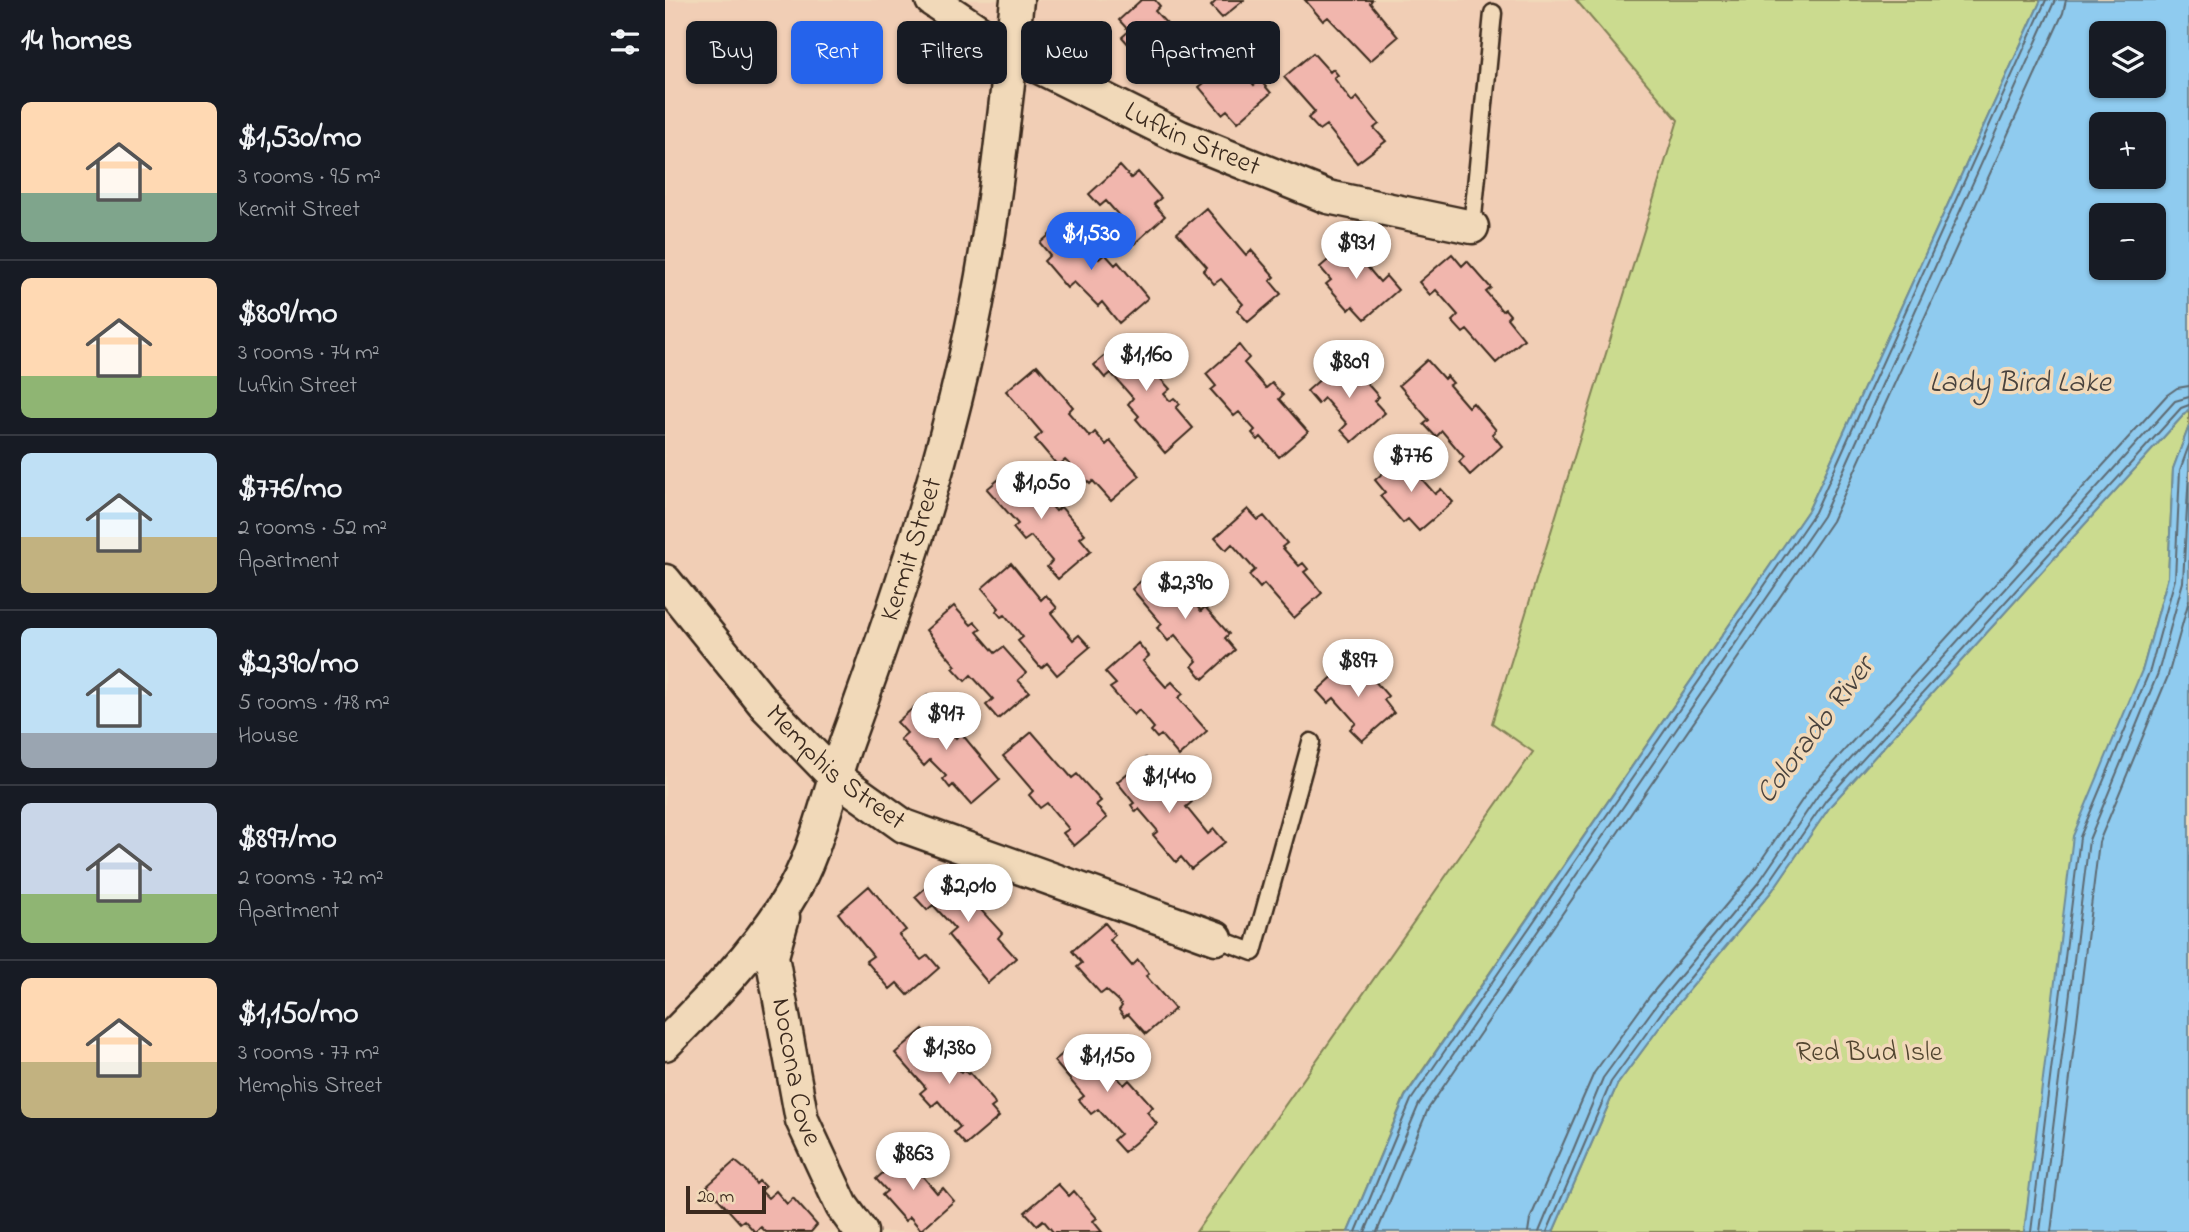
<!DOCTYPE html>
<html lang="en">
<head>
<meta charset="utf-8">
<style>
	:root { --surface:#171b24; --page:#20242c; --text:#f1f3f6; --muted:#9ea1a6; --line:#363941; --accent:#2563eb }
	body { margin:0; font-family:"Indie Flower",sans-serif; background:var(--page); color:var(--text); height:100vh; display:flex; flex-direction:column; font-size:26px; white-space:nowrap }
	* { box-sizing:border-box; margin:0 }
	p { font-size:23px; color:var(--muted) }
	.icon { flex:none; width:38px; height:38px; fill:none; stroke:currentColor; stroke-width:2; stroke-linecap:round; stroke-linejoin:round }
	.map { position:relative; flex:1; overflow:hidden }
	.panel { display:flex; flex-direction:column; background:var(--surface); width:665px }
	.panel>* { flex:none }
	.guide { position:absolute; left:21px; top:21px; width:665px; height:63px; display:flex; gap:14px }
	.tools { position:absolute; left:1424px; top:21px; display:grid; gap:14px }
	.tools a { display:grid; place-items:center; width:77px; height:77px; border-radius:10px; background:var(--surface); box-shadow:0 2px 5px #0004; font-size:35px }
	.scale { position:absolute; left:21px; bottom:18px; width:80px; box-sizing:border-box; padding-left:7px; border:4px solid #3b2a1e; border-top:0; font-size:19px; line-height:24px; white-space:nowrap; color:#3b2a1e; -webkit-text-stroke:5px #f1d9b9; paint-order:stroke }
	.price { position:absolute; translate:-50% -60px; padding:0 16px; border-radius:24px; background:#fff; color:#222; font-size:23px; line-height:46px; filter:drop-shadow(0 2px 4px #0008) }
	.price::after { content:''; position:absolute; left:50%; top:42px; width:21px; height:16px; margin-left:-10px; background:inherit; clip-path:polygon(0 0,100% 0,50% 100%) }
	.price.on { background:var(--accent); color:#fff }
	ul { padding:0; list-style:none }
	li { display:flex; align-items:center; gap:21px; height:175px; padding:0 21px }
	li+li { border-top:2px solid var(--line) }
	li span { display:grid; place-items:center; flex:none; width:196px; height:140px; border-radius:10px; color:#555 }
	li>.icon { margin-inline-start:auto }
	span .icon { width:84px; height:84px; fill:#fffc; stroke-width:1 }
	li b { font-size:30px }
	h2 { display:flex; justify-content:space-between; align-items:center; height:84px; padding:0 21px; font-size:30px }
	.pill { padding:0 24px; border-radius:10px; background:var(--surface); box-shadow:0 2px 5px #0004; font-size:24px; line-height:63px }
	.pill.on { background:var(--accent); color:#fff }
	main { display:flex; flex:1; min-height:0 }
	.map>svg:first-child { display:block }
</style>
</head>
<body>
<main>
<section class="panel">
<h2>14 homes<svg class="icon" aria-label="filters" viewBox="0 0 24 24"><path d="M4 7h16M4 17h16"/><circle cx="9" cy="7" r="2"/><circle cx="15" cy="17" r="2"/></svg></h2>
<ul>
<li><span style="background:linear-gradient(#ffd9b3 65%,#7fa58c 0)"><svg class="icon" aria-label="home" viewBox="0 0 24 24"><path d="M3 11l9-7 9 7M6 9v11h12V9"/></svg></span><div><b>$1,530/mo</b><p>3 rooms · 95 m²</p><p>Kermit Street</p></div></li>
<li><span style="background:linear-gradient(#ffd9b3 70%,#8fb573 0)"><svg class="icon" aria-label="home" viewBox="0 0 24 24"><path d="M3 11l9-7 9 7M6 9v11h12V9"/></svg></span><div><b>$809/mo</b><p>3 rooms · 74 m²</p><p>Lufkin Street</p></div></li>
<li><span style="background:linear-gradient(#bfe0f5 60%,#c2b280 0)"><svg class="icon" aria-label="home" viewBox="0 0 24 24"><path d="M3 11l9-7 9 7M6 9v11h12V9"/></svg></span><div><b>$776/mo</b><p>2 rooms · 52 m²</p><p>Apartment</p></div></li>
<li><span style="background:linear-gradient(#bfe0f5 75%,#9aa5b1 0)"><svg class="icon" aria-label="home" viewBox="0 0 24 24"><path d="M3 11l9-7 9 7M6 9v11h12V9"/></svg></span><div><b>$2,390/mo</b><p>5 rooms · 178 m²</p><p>House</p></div></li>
<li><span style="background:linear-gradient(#c9d6e8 65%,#8fb573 0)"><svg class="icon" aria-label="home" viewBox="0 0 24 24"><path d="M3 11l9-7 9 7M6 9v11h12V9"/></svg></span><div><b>$897/mo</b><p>2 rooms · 72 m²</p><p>Apartment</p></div></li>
<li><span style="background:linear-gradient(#ffd9b3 60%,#c2b280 0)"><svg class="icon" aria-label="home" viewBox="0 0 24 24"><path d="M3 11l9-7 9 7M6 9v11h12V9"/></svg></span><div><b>$1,150/mo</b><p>3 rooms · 77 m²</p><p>Memphis Street</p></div></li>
</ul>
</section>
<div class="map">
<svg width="1524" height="1232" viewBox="0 0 1524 1232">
	<rect width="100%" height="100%" fill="#f1d9b9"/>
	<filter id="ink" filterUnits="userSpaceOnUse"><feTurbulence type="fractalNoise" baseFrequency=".0143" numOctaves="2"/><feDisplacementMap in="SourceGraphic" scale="14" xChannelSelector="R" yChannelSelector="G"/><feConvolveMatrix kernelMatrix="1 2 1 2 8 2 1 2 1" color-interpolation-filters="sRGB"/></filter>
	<g filter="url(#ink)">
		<path fill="#f1ceb5" d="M 0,0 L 1376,0 L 740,1096 L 683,1232 L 0,1232 Z"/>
		<path fill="#cbdb8f" stroke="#838256" stroke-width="2" d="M 911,0 L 1376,0 L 1144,509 L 740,1096 L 683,1232 L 531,1232 L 868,752 L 827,723 L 1013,120 Z
			M 1524,409 L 1524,426 L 1508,469 L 1503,577 L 1478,668 L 1382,1068 L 1359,1232 L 888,1232 L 952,1085 L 1005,1013 L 1107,891 L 1166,805 Z"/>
		<path fill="#8fcbef" stroke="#6d8b9b" stroke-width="2" fill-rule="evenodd" d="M 1376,0 L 1524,0 L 1524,409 L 1166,805 L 1107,891 L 1005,1013 L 952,1085 L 888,1232 L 683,1232 L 740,1097 L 1144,509 ZM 1437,33 L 1489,33 L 1489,86 L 1437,86 ZM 1437,124 L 1489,124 L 1489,177 L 1437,177 ZM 1437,215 L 1489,215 L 1489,268 L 1437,268 Z
			M 1524,426 L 1524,1232 L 1359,1232 L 1408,836 L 1478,668 L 1503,577 L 1508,469 Z"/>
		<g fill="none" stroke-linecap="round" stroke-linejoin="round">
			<path stroke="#5d6a72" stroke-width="2" d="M 691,1232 L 746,1100 L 1150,512 L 1381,0
				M 700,1232 L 754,1104 L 1158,516 L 1390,0
				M 712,1232 L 763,1109 L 1167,521 L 1398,13 L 1401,0
				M 863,1232 L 865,1219 L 929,1073 L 984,997 L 1086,875 L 1146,787 L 1502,395 L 1512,388 L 1524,386
				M 874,1232 L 938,1078 L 992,1004 L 1094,882 L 1154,794 L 1510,401 L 1524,397
				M 882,1232 L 946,1082 L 999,1009 L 1101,887 L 1161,800 L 1516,408 L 1524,405
				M 1366,1232 L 1415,837 L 1485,670 L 1510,579 L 1515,470 L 1524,445
				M 1375,1232 L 1424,840 L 1493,673 L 1518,582 L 1524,471
				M 1386,1232 L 1434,842 L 1503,676 L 1524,600"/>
		</g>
		<path fill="#f1b6ad" stroke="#3b2a1e" stroke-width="2" d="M 476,0 L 490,0 L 495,6 L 490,11 L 512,35 L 517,31 L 528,43 L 499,70 L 487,58 L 481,64 L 457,37 L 464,31 L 454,20 Z
			M 552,0 L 579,0 L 557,18 L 546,6 Z
			M 640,0 L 707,0 L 705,3 L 733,37 L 705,61 L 663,17 L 658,21 Z
			M 561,42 L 573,55 L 567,60 L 589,85 L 595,80 L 606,93 L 573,122 L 562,110 L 557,114 L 534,87 L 539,83 L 529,71 Z
			M 648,53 L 665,72 L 668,69 L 673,75 L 669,78 L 687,102 L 692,97 L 714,124 L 709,128 L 721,141 L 692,163 L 661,125 L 654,130 L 643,118 L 650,112 L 619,77 Z
			M 455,166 L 466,178 L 473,172 L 496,198 L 489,204 L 500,216 L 469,244 L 458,231 L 463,226 L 441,201 L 435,206 L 424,194 Z
			M 541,208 L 581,255 L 586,250 L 610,277 L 605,281 L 616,294 L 583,322 L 572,310 L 578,304 L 556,279 L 549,284 L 538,271 L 542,267 L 512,233 Z
			M 406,216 L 417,229 L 412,233 L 434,259 L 440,254 L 450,265 L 453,262 L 483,298 L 454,323 L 437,302 L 433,306 L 409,282 L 402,288 L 379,261 L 385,255 L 375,243 Z
			M 688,239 L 699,251 L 693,256 L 715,282 L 721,276 L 733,290 L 700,319 L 688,306 L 684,310 L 661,284 L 666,280 L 655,267 Z
			M 787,254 L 797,266 L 802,261 L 826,288 L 821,292 L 837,311 L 840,309 L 845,315 L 842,318 L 859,339 L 831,363 L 802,330 L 798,333 L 787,321 L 793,315 L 771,290 L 765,295 L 754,282 Z
			M 460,339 L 471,351 L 478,345 L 501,371 L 494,377 L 505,389 L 499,394 L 505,401 L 509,398 L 515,404 L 511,408 L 528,428 L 500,453 L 471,419 L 474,416 L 463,404 L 468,398 L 446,373 L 440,378 L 429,365 Z
			M 574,345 L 584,358 L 579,363 L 601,388 L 607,383 L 618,395 L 614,399 L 643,432 L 614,457 L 596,437 L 593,440 L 587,433 L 590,430 L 574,412 L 569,416 L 546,390 L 551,386 L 541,374 Z
			M 762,360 L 779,379 L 782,376 L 788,383 L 784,385 L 803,407 L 808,403 L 831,430 L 827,434 L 837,446 L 805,475 L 794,462 L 799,457 L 777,431 L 771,437 L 759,424 L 764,420 L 734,385 Z
			M 675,362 L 687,375 L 691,371 L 714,397 L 709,401 L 720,413 L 687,442 L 676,430 L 682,424 L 659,398 L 653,404 L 642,391 Z
			M 372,365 L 408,407 L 403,412 L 425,437 L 430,432 L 441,445 L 445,441 L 475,476 L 446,501 L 428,481 L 425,484 L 400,460 L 393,466 L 370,439 L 377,433 L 341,391 Z
			M 742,451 L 753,464 L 748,469 L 770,494 L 776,489 L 788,502 L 754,531 L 743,519 L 738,523 L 715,496 L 720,492 L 710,480 Z
			M 351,465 L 391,511 L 396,507 L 420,534 L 415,538 L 426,551 L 393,579 L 382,567 L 387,561 L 366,536 L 359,541 L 348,528 L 353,524 L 322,489 Z
			M 583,509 L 593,520 L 599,516 L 622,543 L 617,547 L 634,566 L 638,563 L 643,569 L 639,572 L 657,593 L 629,618 L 599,584 L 595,588 L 584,575 L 590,570 L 567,544 L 561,550 L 550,538 Z
			M 346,563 L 376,600 L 381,595 L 392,608 L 386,613 L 408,640 L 414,635 L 425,647 L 392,675 L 382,663 L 376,668 L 353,641 L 358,637 L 340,615 L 336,617 L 331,611 L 334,608 L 317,588 Z
			M 495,564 L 536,611 L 540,607 L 564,634 L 560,638 L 570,650 L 538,679 L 527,666 L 532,661 L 510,635 L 503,641 L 492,628 L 497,624 L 467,589 Z
			M 289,606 L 306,625 L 310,622 L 316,629 L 312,632 L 330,653 L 338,647 L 361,673 L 353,680 L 364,692 L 333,719 L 321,705 L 328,699 L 306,675 L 300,681 L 288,668 L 291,666 L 261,630 Z
			M 473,643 L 484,656 L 478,661 L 501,687 L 507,682 L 518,694 L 513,698 L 542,731 L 514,756 L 496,735 L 492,738 L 486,731 L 489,728 L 474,710 L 469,715 L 445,688 L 451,684 L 440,672 Z
			M 685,661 L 696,674 L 700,670 L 723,696 L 719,700 L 729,713 L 697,741 L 685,729 L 691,723 L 669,698 L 663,703 L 652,691 Z
			M 263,695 L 275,708 L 269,713 L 291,738 L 296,733 L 335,780 L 306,805 L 288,785 L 285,788 L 278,779 L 281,776 L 265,760 L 259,766 L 235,739 L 242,733 L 232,722 Z
			M 367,732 L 407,778 L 412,774 L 436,801 L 431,805 L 442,818 L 409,846 L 398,833 L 404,829 L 382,803 L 375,808 L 364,795 L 368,791 L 338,756 Z
			M 481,758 L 511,794 L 516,790 L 527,802 L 521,807 L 543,834 L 549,829 L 560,842 L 526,869 L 516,857 L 511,862 L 488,835 L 493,831 L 474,809 L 471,812 L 466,805 L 469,803 L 452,782 Z
			M 281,870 L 293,882 L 299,877 L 323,903 L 315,909 L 337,933 L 333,938 L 351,958 L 323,983 L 283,935 L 290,929 L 268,905 L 262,910 L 250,897 Z
			M 204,886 L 241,930 L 234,935 L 256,960 L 263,955 L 274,968 L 243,995 L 232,983 L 225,989 L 201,961 L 208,956 L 173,913 Z
			M 440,923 L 450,935 L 445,940 L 467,966 L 473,960 L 484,974 L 481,976 L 510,1009 L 481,1034 L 463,1014 L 459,1017 L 454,1010 L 457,1006 L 453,1001 L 441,990 L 436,994 L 412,967 L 417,963 L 407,951 Z
			M 258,1029 L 296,1072 L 299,1070 L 303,1074 L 305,1073 L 328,1100 L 330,1105 L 326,1108 L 334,1117 L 301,1145 L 289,1132 L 295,1127 L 273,1101 L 267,1106 L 255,1093 L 261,1088 L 230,1053 Z
			M 418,1037 L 459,1085 L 464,1080 L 488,1107 L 482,1112 L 492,1124 L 459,1152 L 448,1140 L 455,1134 L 433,1109 L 426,1114 L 414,1100 L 419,1096 L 389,1061 Z
			M 244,1150 L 255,1162 L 250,1167 L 272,1193 L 278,1188 L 289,1201 L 256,1230 L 245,1217 L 240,1221 L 217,1195 L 222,1191 L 211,1179 Z
			M 70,1161 L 82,1171 L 91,1184 L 94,1181 L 100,1187 L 96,1191 L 103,1198 L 111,1191 L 122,1204 L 128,1198 L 152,1225 L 146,1232 L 101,1232 L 96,1227 L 90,1232 L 79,1220 L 75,1223 L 42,1186 Z
			M 393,1184 L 404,1196 L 409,1191 L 432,1218 L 428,1221 L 437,1232 L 388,1232 L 378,1220 L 372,1225 L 360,1212 Z"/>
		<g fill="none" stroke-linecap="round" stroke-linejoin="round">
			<defs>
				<path id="lane" d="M 807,227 L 828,13
					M 551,938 L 588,952 L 646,742"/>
				<g id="street">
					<path id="s1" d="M 267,0 L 346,53 L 515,137 L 663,197 L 807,227"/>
					<path id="s2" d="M 0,581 L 101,706 L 169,776 L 239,826 L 551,938"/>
					<path id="s3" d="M 118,917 L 107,956 L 137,1120 L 177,1206 L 196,1232"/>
					<path id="s4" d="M 0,1044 C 43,1001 88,955 121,903 C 152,855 163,793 182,740 C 241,579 295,416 322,246 C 335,165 343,82 352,0"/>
				</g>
			</defs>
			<use href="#lane" stroke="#3b2a1e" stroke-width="21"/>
			<use href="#street" stroke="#3b2a1e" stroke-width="37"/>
			<use href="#lane" stroke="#f1d9b9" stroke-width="16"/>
			<use href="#street" stroke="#f1d9b9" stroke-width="32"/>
		</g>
	</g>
	<g text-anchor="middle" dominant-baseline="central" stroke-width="7" stroke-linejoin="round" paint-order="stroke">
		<g font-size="28" fill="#3b2a1e" stroke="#f1d9b9">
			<text stroke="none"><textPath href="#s1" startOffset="296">Lufkin Street</textPath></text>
			<text stroke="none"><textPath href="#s4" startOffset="562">Kermit Street</textPath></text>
			<text stroke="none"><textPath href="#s2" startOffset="254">Memphis Street</textPath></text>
			<text stroke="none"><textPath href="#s3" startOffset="159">Nocona Cove</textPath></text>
		</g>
		<g font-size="28" fill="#51452f" stroke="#f1d9b9">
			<text x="1204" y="1053">Red Bud Isle</text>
		</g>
		<g font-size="30" font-style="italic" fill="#48423d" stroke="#f1d9b9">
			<text x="1355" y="384">Lady Bird Lake</text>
			<text transform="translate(1151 731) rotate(-53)">Colorado River</text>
		</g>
	</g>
</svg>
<div class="tools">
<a><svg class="icon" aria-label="layers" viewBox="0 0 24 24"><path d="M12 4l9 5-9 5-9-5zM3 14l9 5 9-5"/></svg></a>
<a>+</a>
<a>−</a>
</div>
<div class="scale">20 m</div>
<b class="price on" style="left:426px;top:272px">$1,530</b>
<b class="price" style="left:691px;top:281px">$931</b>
<b class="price" style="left:481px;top:393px">$1,160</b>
<b class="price" style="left:684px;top:400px">$809</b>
<b class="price" style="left:746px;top:494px">$776</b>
<b class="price" style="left:376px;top:521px">$1,050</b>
<b class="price" style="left:520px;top:621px">$2,390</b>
<b class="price" style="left:693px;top:699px">$897</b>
<b class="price" style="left:281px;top:752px">$917</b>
<b class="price" style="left:504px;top:815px">$1,440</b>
<b class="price" style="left:303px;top:924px">$2,010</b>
<b class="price" style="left:284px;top:1086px">$1,380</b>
<b class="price" style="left:442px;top:1094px">$1,150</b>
<b class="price" style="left:248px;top:1192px">$863</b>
<div class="guide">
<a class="pill">Buy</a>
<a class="pill on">Rent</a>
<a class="pill">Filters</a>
<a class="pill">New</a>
<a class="pill">Apartment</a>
</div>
</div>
</main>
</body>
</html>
